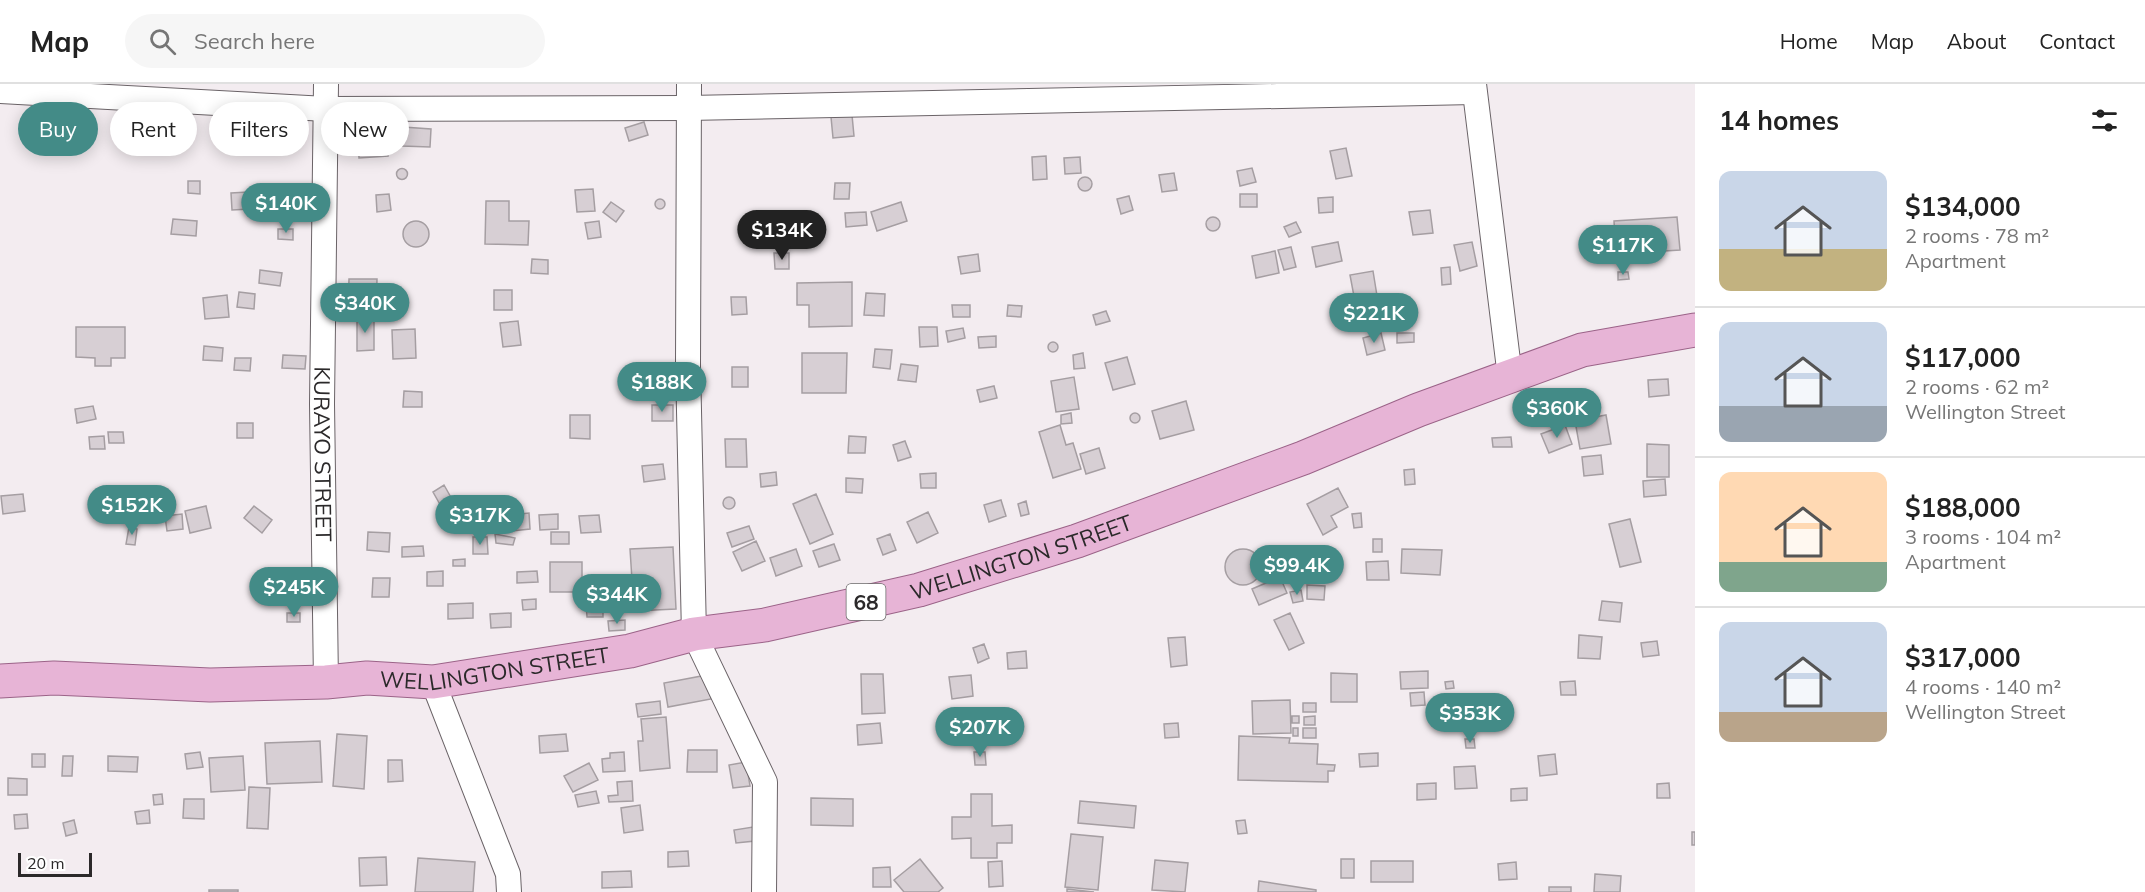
<!DOCTYPE html>
<html lang="en">
<head>
<meta charset="utf-8">
<style>
	:root { --surface:#fff; --page:#f6f6f6; --text:#222; --muted:#767676; --line:#e0e0e0; --accent:#438b87 }
	body { margin:0; font-family:Mulish,sans-serif; background:var(--page); color:var(--text); height:100vh; display:flex; flex-direction:column; font-size:22px; white-space:nowrap }
	* { box-sizing:border-box; margin:0 }
	p { font-size:20px; color:var(--muted) }
	.icon { flex:none; width:33px; height:33px; fill:none; stroke:currentColor; stroke-width:2; stroke-linecap:round; stroke-linejoin:round }
	.map { position:relative; flex:1; overflow:hidden }
	.details { display:flex; flex-direction:column; background:var(--surface); width:450px }
	.details>* { flex:none }
	.hud { position:absolute; left:18px; top:18px; width:570px; height:54px; display:flex; gap:12px }
	.scale { position:absolute; left:18px; bottom:15px; width:74px; box-sizing:border-box; padding-left:6px; border:3px solid #2b292a; border-top:0; font-size:16px; line-height:21px; white-space:nowrap; color:#2b292a; -webkit-text-stroke:4px #fff; paint-order:stroke }
	.price { position:absolute; translate:-50% -51px; padding:0 14px; border-radius:21px; background:var(--accent); color:#fff; font-size:20px; line-height:39px; filter:drop-shadow(0 2px 3px #0008) }
	.price::after { content:''; position:absolute; left:50%; top:36px; width:18px; height:14px; margin-left:-9px; background:inherit; clip-path:polygon(0 0,100% 0,50% 100%) }
	.price.active { background:#222; color:#fff }
	ul { padding:0; list-style:none }
	li { display:flex; align-items:center; gap:18px; height:150px; padding:0 24px }
	li+li { border-top:2px solid var(--line) }
	li span { display:grid; place-items:center; flex:none; width:168px; height:120px; border-radius:12px; color:#555 }
	li>.icon { margin-inline-start:auto }
	span .icon { width:72px; height:72px; fill:#fffc; stroke-width:1 }
	li b { font-size:26px }
	h2 { display:flex; justify-content:space-between; align-items:center; height:72px; padding:0 24px; font-size:26px }
	.chip { padding:0 21px; border-radius:27px; background:var(--surface); box-shadow:0 3px 15px #0003; font-size:21px; line-height:54px }
	.chip.active { background:var(--accent); color:#fff }
	header { display:flex; align-items:center; gap:36px; box-sizing:border-box; height:84px; padding:0 30px; background:var(--surface); border-bottom:2px solid var(--line) }
	header strong { font-size:28px }
	nav { display:flex; gap:33px; margin-inline-start:auto; font-size:21px }
	.search { width:420px; height:54px; background:var(--page); display:flex; align-items:center; gap:15px; box-sizing:border-box; padding:0 21px; border-radius:33px; color:var(--muted); font-size:22px }
	main { display:flex; flex:1; min-height:0 }
	.map>svg:first-child { display:block }
</style>
</head>
<body>
<header>
<strong>Map</strong>
<div class="search"><svg class="icon" aria-label="search" viewBox="0 0 24 24"><circle cx="10" cy="10" r="6"/><path d="M15 15l6 6"/></svg>Search here</div>
<nav><a>Home</a><a>Map</a><a>About</a><a>Contact</a></nav>
</header>
<main>
<div class="map">
<svg width="1695" height="808" viewBox="0 0 1695 808">
	<rect width="100%" height="100%" fill="#f3ecf0"/>
	<path fill="#d7cfd4" stroke="#a59ea2" stroke-width="1.5" d="M 150,29 L 181,29 L 181,47 L 150,48 Z
		M 852,31 L 854,52 L 833,54 L 831,33 Z
		M 385,33 L 388,72 L 359,74 L 357,35 Z
		M 644,38 L 648,51 L 629,57 L 625,44 Z
		M 403,43 L 431,45 L 430,63 L 402,62 Z
		M 294,47 L 300,63 L 286,68 L 280,52 Z
		M 1346,64 L 1352,92 L 1336,95 L 1330,67 Z
		M 1046,72 L 1047,95 L 1033,96 L 1032,73 Z
		M 1080,73 L 1081,89 L 1065,90 L 1064,74 Z
		M 1252,84 L 1256,98 L 1240,102 L 1237,87 Z
		M396.5 90a5.5 5.5 0 1 1 11 0a5.5 5.5 0 1 1-11 0Z
		M 1174,89 L 1177,106 L 1162,108 L 1159,91 Z
		M1078 100a7 7 0 1 1 14 0a7 7 0 1 1-14 0Z
		M 188,97 L 200,97 L 200,110 L 188,109 Z
		M 835,99 L 850,99 L 849,115 L 834,115 Z
		M 593,105 L 595,127 L 577,128 L 575,106 Z
		M 248,108 L 250,125 L 232,126 L 231,109 Z
		M 389,110 L 391,126 L 377,128 L 376,111 Z
		M 1240,110 L 1257,110 L 1257,123 L 1240,123 Z
		M 1129,112 L 1133,126 L 1121,130 L 1117,115 Z
		M 275,113 L 295,113 L 296,123 L 275,123 Z
		M 1333,113 L 1333,128 L 1319,129 L 1318,114 Z
		M655 120a5 5 0 1 1 10 0a5 5 0 1 1-10 0Z
		M 486,117 L 509,117 L 509,137 L 529,137 L 528,161 L 485,160 Z
		M 611,118 L 624,127 L 616,138 L 603,128 Z
		M 901,118 L 907,137 L 877,147 L 871,128 Z
		M 1430,126 L 1433,149 L 1413,151 L 1409,128 Z
		M 866,128 L 867,141 L 846,143 L 845,129 Z
		M1206 140a7 7 0 1 1 14 0a7 7 0 1 1-14 0Z
		M 1677,133 L 1680,166 L 1616,170 L 1614,137 Z
		M 173,135 L 197,137 L 196,152 L 171,150 Z
		M403 150a13 13 0 1 1 26 0a13 13 0 1 1-26 0Z
		M 599,137 L 601,153 L 588,155 L 585,139 Z
		M 1296,138 L 1301,148 L 1289,153 L 1284,143 Z
		M 278,145 L 293,145 L 293,156 L 278,155 Z
		M 1338,158 L 1342,177 L 1316,183 L 1312,163 Z
		M 1472,158 L 1477,182 L 1460,187 L 1454,161 Z
		M 1291,163 L 1296,183 L 1284,186 L 1278,166 Z
		M 1275,167 L 1279,189 L 1256,194 L 1252,172 Z
		M 774,169 L 789,169 L 789,185 L 775,185 Z
		M 978,170 L 980,187 L 961,190 L 958,173 Z
		M 532,175 L 548,176 L 548,190 L 531,189 Z
		M 1450,183 L 1451,200 L 1442,201 L 1441,184 Z
		M 260,186 L 282,189 L 280,202 L 259,199 Z
		M 1373,187 L 1378,218 L 1356,223 L 1350,191 Z
		M 1618,188 L 1628,188 L 1629,195 L 1618,196 Z
		M 349,195 L 377,195 L 376,230 L 348,229 Z
		M 852,198 L 852,242 L 809,243 L 809,221 L 797,221 L 797,199 Z
		M 494,206 L 512,206 L 512,226 L 494,226 Z
		M 239,208 L 255,210 L 254,225 L 237,223 Z
		M 866,209 L 885,210 L 884,232 L 864,231 Z
		M 227,211 L 229,233 L 205,235 L 203,214 Z
		M 731,213 L 746,213 L 747,230 L 732,231 Z
		M 952,221 L 970,221 L 970,233 L 953,233 Z
		M 1008,221 L 1022,222 L 1021,233 L 1007,232 Z
		M 1106,227 L 1110,237 L 1096,241 L 1093,231 Z
		M 357,234 L 374,234 L 374,266 L 357,267 Z
		M 518,237 L 521,261 L 503,263 L 500,239 Z
		M 76,243 L 125,243 L 125,274 L 111,274 L 111,282 L 95,282 L 95,274 L 76,273 Z
		M 919,243 L 937,243 L 938,262 L 920,263 Z
		M 963,244 L 965,254 L 948,258 L 946,247 Z
		M 415,245 L 416,274 L 393,275 L 392,246 Z
		M 1381,249 L 1385,266 L 1367,271 L 1363,254 Z
		M 1397,249 L 1414,249 L 1414,258 L 1397,259 Z
		M 996,252 L 996,263 L 979,264 L 978,253 Z
		M1048 263a5 5 0 1 1 10 0a5 5 0 1 1-10 0Z
		M 204,262 L 223,264 L 222,277 L 203,276 Z
		M 875,265 L 892,266 L 890,285 L 873,283 Z
		M 802,269 L 847,269 L 846,309 L 802,309 Z
		M 1083,269 L 1085,284 L 1074,285 L 1073,271 Z
		M 283,271 L 306,272 L 305,285 L 282,284 Z
		M 1127,273 L 1135,300 L 1113,306 L 1105,279 Z
		M 235,274 L 251,274 L 250,287 L 234,286 Z
		M 901,280 L 918,282 L 916,298 L 898,296 Z
		M 732,283 L 748,283 L 748,303 L 732,303 Z
		M 1074,293 L 1079,325 L 1056,328 L 1051,297 Z
		M 1668,295 L 1669,311 L 1649,313 L 1648,296 Z
		M 994,302 L 997,314 L 980,318 L 977,306 Z
		M 404,307 L 422,308 L 422,323 L 403,323 Z
		M 1186,317 L 1194,346 L 1160,355 L 1152,327 Z
		M 652,321 L 673,321 L 673,337 L 652,337 Z
		M 93,322 L 96,335 L 77,339 L 75,325 Z
		M 1071,329 L 1072,339 L 1061,340 L 1061,331 Z
		M1130 334a5 5 0 1 1 10 0a5 5 0 1 1-10 0Z
		M 570,331 L 590,331 L 590,355 L 570,354 Z
		M 1606,331 L 1611,360 L 1580,365 L 1575,337 Z
		M 237,339 L 253,339 L 253,354 L 237,354 Z
		M 1060,341 L 1066,361 L 1073,359 L 1081,385 L 1053,394 L 1039,348 Z
		M 1565,341 L 1572,360 L 1549,369 L 1541,350 Z
		M 108,348 L 123,348 L 124,359 L 109,359 Z
		M 104,352 L 105,365 L 90,365 L 89,353 Z
		M 849,352 L 866,353 L 865,369 L 848,369 Z
		M 1511,353 L 1512,363 L 1493,363 L 1492,354 Z
		M 725,355 L 746,355 L 747,383 L 726,383 Z
		M 905,357 L 911,373 L 898,377 L 893,361 Z
		M 1647,360 L 1669,361 L 1669,393 L 1647,393 Z
		M 1099,364 L 1105,384 L 1086,390 L 1080,370 Z
		M 1601,371 L 1603,390 L 1584,392 L 1582,373 Z
		M 663,380 L 665,395 L 644,398 L 642,382 Z
		M 1414,385 L 1415,400 L 1405,401 L 1404,386 Z
		M 776,388 L 777,401 L 761,403 L 760,390 Z
		M 936,389 L 936,404 L 921,404 L 920,390 Z
		M 846,394 L 863,395 L 862,409 L 846,408 Z
		M 1665,395 L 1666,411 L 1644,413 L 1643,397 Z
		M 444,401 L 453,417 L 442,424 L 433,408 Z
		M 1338,404 L 1348,423 L 1331,432 L 1337,443 L 1323,451 L 1307,420 Z
		M 23,410 L 25,427 L 3,430 L 1,412 Z
		M 145,410 L 146,423 L 132,424 L 131,411 Z
		M 816,410 L 833,450 L 810,460 L 793,420 Z
		M723 419a6 6 0 1 1 12 0a6 6 0 1 1-12 0Z
		M 1001,416 L 1006,432 L 989,438 L 984,421 Z
		M 1026,417 L 1029,430 L 1021,432 L 1018,420 Z
		M 206,422 L 211,444 L 190,449 L 185,427 Z
		M 254,422 L 272,436 L 262,449 L 244,434 Z
		M 485,425 L 487,442 L 466,444 L 464,427 Z
		M 928,428 L 938,449 L 917,459 L 907,438 Z
		M 529,429 L 530,445 L 512,447 L 510,431 Z
		M 1361,429 L 1362,443 L 1354,444 L 1352,430 Z
		M 182,430 L 183,445 L 167,447 L 165,432 Z
		M 558,430 L 558,445 L 540,446 L 539,431 Z
		M 599,431 L 601,448 L 581,449 L 579,432 Z
		M 1630,435 L 1641,478 L 1620,483 L 1609,440 Z
		M 749,442 L 754,455 L 732,463 L 727,449 Z
		M 129,443 L 137,445 L 135,461 L 126,460 Z
		M 368,448 L 390,449 L 389,468 L 367,466 Z
		M 551,448 L 569,448 L 569,460 L 551,460 Z
		M 495,450 L 515,454 L 513,461 L 496,459 Z
		M 890,450 L 896,466 L 883,471 L 877,455 Z
		M 473,453 L 487,453 L 488,470 L 473,470 Z
		M 1373,455 L 1382,455 L 1382,468 L 1373,468 Z
		M 756,457 L 765,477 L 742,487 L 733,468 Z
		M 834,460 L 840,476 L 819,483 L 813,467 Z
		M 423,462 L 424,472 L 402,473 L 402,463 Z
		M 673,463 L 676,525 L 634,527 L 630,465 Z
		M 796,465 L 802,482 L 776,492 L 770,474 Z
		M 1402,465 L 1442,466 L 1440,491 L 1401,489 Z
		M1225 483a18 18 0 1 1 36 0a18 18 0 1 1-36 0Z
		M 465,475 L 465,482 L 453,482 L 453,476 Z
		M 1388,477 L 1389,496 L 1367,496 L 1366,478 Z
		M 550,478 L 582,478 L 582,508 L 550,508 Z
		M 443,487 L 443,502 L 427,502 L 427,488 Z
		M 537,487 L 538,498 L 517,499 L 517,488 Z
		M 1280,493 L 1287,509 L 1259,521 L 1252,505 Z
		M 373,494 L 390,494 L 389,513 L 372,513 Z
		M 1307,501 L 1325,502 L 1324,516 L 1307,515 Z
		M 1301,506 L 1303,517 L 1293,519 L 1290,508 Z
		M 536,515 L 536,525 L 523,526 L 522,516 Z
		M 1602,517 L 1622,519 L 1620,538 L 1599,536 Z
		M 473,519 L 473,534 L 448,535 L 448,520 Z
		M 603,519 L 603,533 L 587,533 L 586,520 Z
		M 287,529 L 300,529 L 300,538 L 287,538 Z
		M 511,529 L 511,543 L 491,544 L 490,530 Z
		M 1290,529 L 1304,559 L 1289,566 L 1274,536 Z
		M 625,536 L 625,546 L 609,547 L 608,537 Z
		M 1579,551 L 1602,553 L 1600,575 L 1578,574 Z
		M 1185,553 L 1187,581 L 1171,583 L 1168,554 Z
		M 1657,557 L 1659,571 L 1643,573 L 1641,559 Z
		M 984,560 L 989,574 L 978,579 L 973,564 Z
		M 1026,567 L 1027,584 L 1008,585 L 1007,569 Z
		M 1428,587 L 1428,604 L 1401,605 L 1400,588 Z
		M 1331,589 L 1357,590 L 1357,618 L 1331,618 Z
		M 861,590 L 883,590 L 885,629 L 862,630 Z
		M 707,591 L 711,615 L 668,623 L 664,599 Z
		M 971,591 L 973,612 L 952,615 L 949,593 Z
		M 1453,597 L 1454,604 L 1446,605 L 1445,598 Z
		M 1575,597 L 1576,611 L 1561,611 L 1560,598 Z
		M 1424,608 L 1425,621 L 1411,622 L 1410,609 Z
		M 1290,616 L 1291,649 L 1253,650 L 1252,617 Z
		M 660,617 L 661,630 L 638,633 L 636,620 Z
		M 1303,619 L 1316,619 L 1316,628 L 1303,628 Z
		M 1292,632 L 1299,632 L 1299,639 L 1292,639 Z
		M 1315,632 L 1315,641 L 1304,641 L 1304,633 Z
		M 666,633 L 670,684 L 640,687 L 638,657 L 643,657 L 641,635 Z
		M 880,639 L 882,659 L 858,661 L 857,641 Z
		M 1178,639 L 1179,653 L 1165,654 L 1164,640 Z
		M 1293,644 L 1298,644 L 1298,652 L 1293,652 Z
		M 1303,644 L 1316,644 L 1316,654 L 1303,654 Z
		M 337,650 L 367,652 L 364,705 L 333,702 Z
		M 566,650 L 568,667 L 540,669 L 539,652 Z
		M 1239,652 L 1290,654 L 1289,659 L 1318,660 L 1317,680 L 1335,681 L 1334,687 L 1328,687 L 1328,698 L 1238,696 Z
		M 1465,655 L 1474,655 L 1475,664 L 1466,664 Z
		M 320,657 L 322,698 L 267,700 L 265,659 Z
		M 688,666 L 717,666 L 717,688 L 687,688 Z
		M 200,668 L 203,683 L 187,685 L 185,670 Z
		M 624,668 L 625,687 L 603,688 L 602,675 L 610,674 L 610,669 Z
		M 974,668 L 985,668 L 986,681 L 975,681 Z
		M 1378,669 L 1378,682 L 1360,683 L 1359,670 Z
		M 32,670 L 45,670 L 45,683 L 32,683 Z
		M 1555,670 L 1557,690 L 1540,692 L 1538,672 Z
		M 63,672 L 73,672 L 72,692 L 62,692 Z
		M 108,672 L 138,673 L 137,688 L 108,687 Z
		M 243,672 L 245,706 L 211,708 L 209,674 Z
		M 388,676 L 402,676 L 403,697 L 388,698 Z
		M 746,678 L 750,702 L 733,704 L 729,681 Z
		M 589,679 L 598,696 L 573,708 L 564,692 Z
		M 1475,682 L 1477,704 L 1455,705 L 1454,683 Z
		M 8,694 L 27,695 L 27,711 L 8,711 Z
		M 632,697 L 633,717 L 609,718 L 608,712 L 618,711 L 617,698 Z
		M 1436,699 L 1436,715 L 1417,716 L 1417,700 Z
		M 1669,699 L 1670,714 L 1657,714 L 1657,700 Z
		M 249,703 L 270,704 L 268,745 L 247,744 Z
		M 1527,704 L 1527,716 L 1511,717 L 1511,705 Z
		M 596,707 L 599,719 L 578,723 L 575,711 Z
		M 162,710 L 163,720 L 154,721 L 153,711 Z
		M 971,710 L 992,710 L 992,742 L 1012,741 L 1012,759 L 997,759 L 997,774 L 971,774 L 971,754 L 952,755 L 952,733 L 971,733 Z
		M 811,714 L 853,715 L 853,742 L 811,741 Z
		M 184,715 L 204,715 L 204,735 L 183,734 Z
		M 1080,717 L 1136,722 L 1134,744 L 1078,739 Z
		M 640,721 L 643,746 L 624,749 L 621,724 Z
		M 149,726 L 150,739 L 137,740 L 135,728 Z
		M 27,730 L 28,744 L 15,745 L 14,731 Z
		M 74,736 L 77,749 L 66,752 L 63,739 Z
		M 1245,736 L 1247,749 L 1238,750 L 1236,737 Z
		M 753,743 L 755,757 L 736,759 L 734,746 Z
		M 1692,748 L 1695,748 L 1695,761 L 1692,761 Z
		M 1071,750 L 1103,753 L 1098,806 L 1065,803 Z
		M 688,767 L 689,782 L 668,783 L 668,768 Z
		M 386,773 L 387,801 L 360,802 L 359,774 Z
		M 418,774 L 475,778 L 473,808 L 415,808 Z
		M 920,775 L 943,804 L 938,808 L 904,808 L 894,796 Z
		M 1341,775 L 1354,775 L 1354,794 L 1341,794 Z
		M 1155,776 L 1188,779 L 1185,808 L 1152,806 Z
		M 1002,777 L 1003,802 L 989,803 L 988,778 Z
		M 1371,777 L 1413,777 L 1413,798 L 1371,798 Z
		M 1516,778 L 1517,795 L 1499,796 L 1498,780 Z
		M 890,783 L 891,803 L 873,803 L 873,784 Z
		M 631,787 L 632,803 L 602,804 L 602,788 Z
		M 1595,790 L 1621,792 L 1620,808 L 1594,808 Z
		M 1259,797 L 1316,806 L 1316,808 L 1258,808 Z
		M 1549,803 L 1571,803 L 1571,808 L 1549,808 Z
		M 1067,805 L 1094,808 L 1067,808 Z
		M 209,806 L 238,806 L 238,808 L 209,808 Z"/>
	<g fill="none" stroke-linecap="round" stroke-linejoin="round">
		<defs>
			<g id="minor">
				<path id="s1" d="M 326,0 L 322,320 L 326,598"/>
				<path d="M 689,0 L 688,282 L 694,550 L 765,698 L 764,808"/>
				<path d="M 1474,0 L 1510,293"/>
				<path d="M 0,7 L 326,25 L 688,24 L 1474,8"/>
				<path d="M 433,598 L 508,790 L 509,808"/>
			</g>
			<g id="primary">
				<path id="s2" d="M 0,597 L 54,594 L 210,601 L 326,598 L 367,594 L 433,598 L 630,567 L 694,550 L 765,541 L 919,506 L 1077,457 L 1303,374 L 1418,326 L 1582,266 L 1695,246"/>
			</g>
		</defs>
		<use href="#minor" stroke="#6a6367" stroke-width="26"/>
		<use href="#primary" stroke="#9b6388" stroke-width="35"/>
		<use href="#minor" stroke="#fff" stroke-width="24"/>
		<use href="#primary" stroke="#e7b4d6" stroke-width="33"/>
	</g>
	<g text-anchor="middle" dominant-baseline="central" stroke-width="4.5" stroke-linejoin="round" paint-order="stroke">
		<rect fill="#fff" stroke="#6b696a" stroke-width="1.5" x="846.5" y="500" width="39" height="36" rx="4.5"/>
		<g font-size="21" font-weight="bold" fill="#2b292a">
			<text x="866" y="518">68</text>
		</g>
		<g font-size="22" fill="#2b292a" stroke="#fff">
			<text stroke="none"><textPath href="#s1" startOffset="370">KURAYO STREET</textPath></text>
			<text stroke="none"><textPath href="#s2" startOffset="1036">WELLINGTON STREET</textPath></text>
			<text stroke="none"><textPath href="#s2" startOffset="496">WELLINGTON STREET</textPath></text>
		</g>
	</g>
</svg>
<div class="scale">20 m</div>
<b class="price" style="left:286px;top:150px">$140K</b>
<b class="price active" style="left:782px;top:177px">$134K</b>
<b class="price" style="left:1623px;top:192px">$117K</b>
<b class="price" style="left:365px;top:250px">$340K</b>
<b class="price" style="left:1374px;top:260px">$221K</b>
<b class="price" style="left:662px;top:329px">$188K</b>
<b class="price" style="left:1557px;top:355px">$360K</b>
<b class="price" style="left:132px;top:452px">$152K</b>
<b class="price" style="left:480px;top:462px">$317K</b>
<b class="price" style="left:1297px;top:512px">$99.4K</b>
<b class="price" style="left:294px;top:534px">$245K</b>
<b class="price" style="left:617px;top:541px">$344K</b>
<b class="price" style="left:1470px;top:660px">$353K</b>
<b class="price" style="left:980px;top:674px">$207K</b>
<div class="hud">
<a class="chip active">Buy</a>
<a class="chip">Rent</a>
<a class="chip">Filters</a>
<a class="chip">New</a>
</div>
</div>
<section class="details">
<h2>14 homes<svg class="icon" aria-label="filters" viewBox="0 0 24 24"><path d="M4 7h16M4 17h16"/><circle cx="9" cy="7" r="2"/><circle cx="15" cy="17" r="2"/></svg></h2>
<ul>
<li><span style="background:linear-gradient(#c9d6e8 65%,#c2b280 0)"><svg class="icon" aria-label="home" viewBox="0 0 24 24"><path d="M3 11l9-7 9 7M6 9v11h12V9"/></svg></span><div><b>$134,000</b><p>2 rooms · 78 m²</p><p>Apartment</p></div></li>
<li><span style="background:linear-gradient(#c9d6e8 70%,#9aa5b1 0)"><svg class="icon" aria-label="home" viewBox="0 0 24 24"><path d="M3 11l9-7 9 7M6 9v11h12V9"/></svg></span><div><b>$117,000</b><p>2 rooms · 62 m²</p><p>Wellington Street</p></div></li>
<li><span style="background:linear-gradient(#ffd9b3 75%,#7fa58c 0)"><svg class="icon" aria-label="home" viewBox="0 0 24 24"><path d="M3 11l9-7 9 7M6 9v11h12V9"/></svg></span><div><b>$188,000</b><p>3 rooms · 104 m²</p><p>Apartment</p></div></li>
<li><span style="background:linear-gradient(#c9d6e8 75%,#b9a48a 0)"><svg class="icon" aria-label="home" viewBox="0 0 24 24"><path d="M3 11l9-7 9 7M6 9v11h12V9"/></svg></span><div><b>$317,000</b><p>4 rooms · 140 m²</p><p>Wellington Street</p></div></li>
</ul>
</section>
</main>
</body>
</html>
